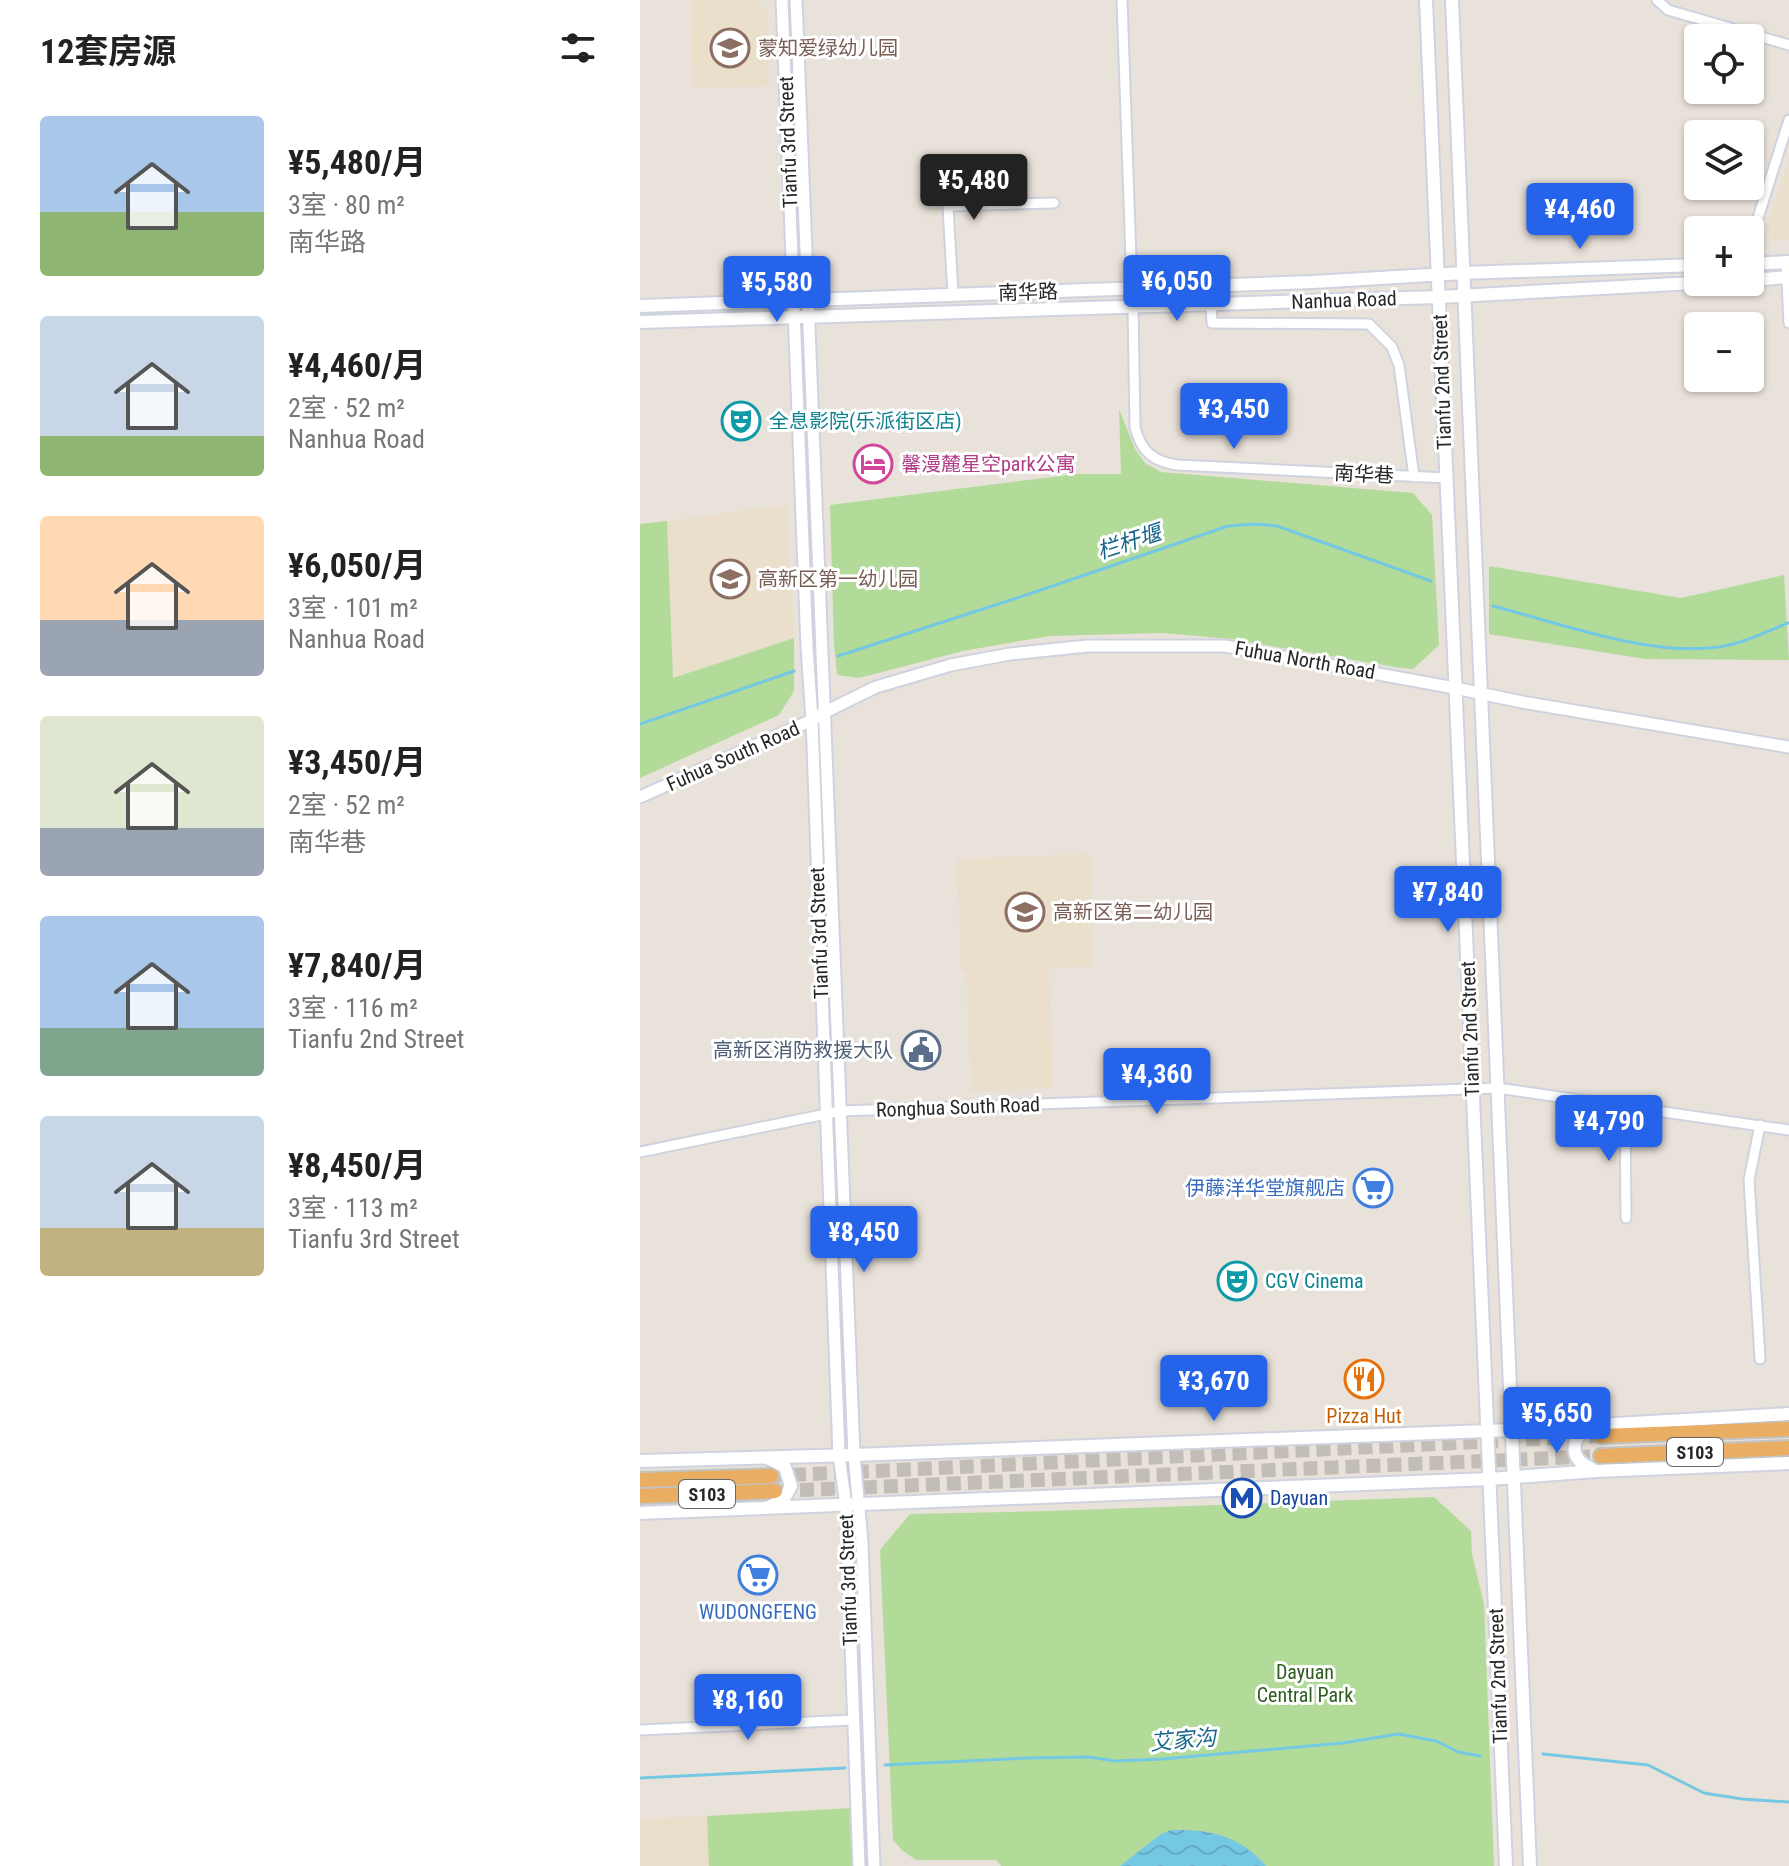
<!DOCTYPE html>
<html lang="zh">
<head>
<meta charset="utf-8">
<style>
	:root { --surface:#fff; --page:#f2f2f2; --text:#222; --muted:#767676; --accent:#2563eb }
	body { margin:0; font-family:"Roboto Condensed","Noto Sans SC",sans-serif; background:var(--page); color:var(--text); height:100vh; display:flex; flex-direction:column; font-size:30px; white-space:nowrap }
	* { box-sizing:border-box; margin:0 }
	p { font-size:26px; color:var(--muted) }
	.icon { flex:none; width:44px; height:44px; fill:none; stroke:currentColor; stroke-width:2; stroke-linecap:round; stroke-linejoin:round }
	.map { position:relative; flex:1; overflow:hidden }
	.drawer { display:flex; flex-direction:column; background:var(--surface); width:640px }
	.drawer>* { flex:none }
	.fabs { position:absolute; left:1044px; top:24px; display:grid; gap:16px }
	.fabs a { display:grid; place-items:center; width:80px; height:80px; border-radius:8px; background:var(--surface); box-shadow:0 2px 6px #0004; font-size:40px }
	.price { position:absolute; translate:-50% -68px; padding:0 18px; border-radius:8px; background:var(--accent); color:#fff; font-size:26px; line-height:52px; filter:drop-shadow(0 2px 4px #0008) }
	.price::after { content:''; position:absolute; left:50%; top:48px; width:24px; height:18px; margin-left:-12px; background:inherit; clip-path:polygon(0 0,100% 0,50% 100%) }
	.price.on { background:#222; color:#fff }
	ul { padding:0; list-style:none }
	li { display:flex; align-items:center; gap:24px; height:200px; padding:0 40px }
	li span { display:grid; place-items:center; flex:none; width:224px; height:160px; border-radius:8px; color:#555 }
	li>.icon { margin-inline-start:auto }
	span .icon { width:96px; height:96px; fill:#fffc; stroke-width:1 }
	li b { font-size:34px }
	h2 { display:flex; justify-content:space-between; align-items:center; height:96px; padding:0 40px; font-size:34px }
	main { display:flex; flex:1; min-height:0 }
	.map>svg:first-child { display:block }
</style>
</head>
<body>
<main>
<section class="drawer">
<h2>12套房源<svg class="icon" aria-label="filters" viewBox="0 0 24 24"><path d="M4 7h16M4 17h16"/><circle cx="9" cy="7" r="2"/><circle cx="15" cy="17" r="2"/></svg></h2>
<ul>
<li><span style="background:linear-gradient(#a9c7e8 60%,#8fb573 0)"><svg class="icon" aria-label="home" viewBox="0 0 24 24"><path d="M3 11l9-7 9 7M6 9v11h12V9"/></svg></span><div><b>¥5,480/月</b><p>3室 · 80 m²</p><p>南华路</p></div></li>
<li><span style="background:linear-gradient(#c9d6e8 75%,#8fb573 0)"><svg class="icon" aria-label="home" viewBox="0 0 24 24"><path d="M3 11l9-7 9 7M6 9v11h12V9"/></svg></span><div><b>¥4,460/月</b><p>2室 · 52 m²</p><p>Nanhua Road</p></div></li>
<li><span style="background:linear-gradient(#ffd9b3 65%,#9aa5b1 0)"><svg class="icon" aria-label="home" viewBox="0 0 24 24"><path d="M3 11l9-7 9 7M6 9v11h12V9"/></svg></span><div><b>¥6,050/月</b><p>3室 · 101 m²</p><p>Nanhua Road</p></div></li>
<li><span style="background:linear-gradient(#dfe7d0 70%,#9aa5b1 0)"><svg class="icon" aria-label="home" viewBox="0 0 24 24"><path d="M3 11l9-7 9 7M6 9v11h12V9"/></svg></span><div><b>¥3,450/月</b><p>2室 · 52 m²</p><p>南华巷</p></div></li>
<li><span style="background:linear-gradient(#a9c7e8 70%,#7fa58c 0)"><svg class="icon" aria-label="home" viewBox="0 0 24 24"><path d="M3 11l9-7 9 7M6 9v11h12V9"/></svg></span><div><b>¥7,840/月</b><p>3室 · 116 m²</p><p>Tianfu 2nd Street</p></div></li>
<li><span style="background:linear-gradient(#c9d6e8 70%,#c2b280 0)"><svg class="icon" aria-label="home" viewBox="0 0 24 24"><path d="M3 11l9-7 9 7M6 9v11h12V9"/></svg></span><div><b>¥8,450/月</b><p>3室 · 113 m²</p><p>Tianfu 3rd Street</p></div></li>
</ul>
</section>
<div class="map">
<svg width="1149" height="1866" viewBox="0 0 1149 1866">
	<defs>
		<pattern id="water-waves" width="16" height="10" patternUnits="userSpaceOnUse" patternTransform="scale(2)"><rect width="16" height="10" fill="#75c8e3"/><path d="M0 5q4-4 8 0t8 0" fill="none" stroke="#65acc3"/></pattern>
	</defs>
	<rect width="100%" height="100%" fill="#e9e2da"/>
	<path fill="#e9dfca" d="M 50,0 L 116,0 L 127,11 L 129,86 L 53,88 Z
		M 1149,161 L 1149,239 L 1134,240 L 1126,229 Z
		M 147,505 L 154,638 L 33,678 L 27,521 Z
		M 450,854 L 454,966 L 409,968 L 412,1088 L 331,1092 L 326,971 L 321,971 L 317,859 Z
		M 67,1816 L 69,1866 L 0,1866 L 0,1819 Z"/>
	<path fill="#b2db9a" d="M 479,409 L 495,449 L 505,463 L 521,472 L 773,493 L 792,515 L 799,645 L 773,669 L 761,668 L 591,639 L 522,633 L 410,636 L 323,651 L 219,678 L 197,675 L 194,645 L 190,505 L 436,474 L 481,474 Z
		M 27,521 L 33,678 L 154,638 L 154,691 L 139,715 L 0,778 L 0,524 Z
		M 849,566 L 1041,598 L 1144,575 L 1149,660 L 1005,659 L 849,634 Z
		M 794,1497 L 831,1531 L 832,1554 L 844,1604 L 854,1866 L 361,1866 L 356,1860 L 276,1860 L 263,1851 L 253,1840 L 240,1550 L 270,1514 L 409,1511 Z
		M 211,1808 L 213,1866 L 69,1866 L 67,1816 Z"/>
	<path fill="url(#water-waves)" d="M 531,1830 C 569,1829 600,1835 626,1866 L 480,1866 L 521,1834 Z"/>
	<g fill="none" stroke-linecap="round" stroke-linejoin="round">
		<path stroke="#75c8e3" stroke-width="3" d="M 853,606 C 919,623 1010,657 1078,647 C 1102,644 1126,632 1148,623
			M 198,656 L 389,594 L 588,526 L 615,524 L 637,526 L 791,581
			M 0,724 L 154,671
			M 903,1754 L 1008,1765 L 1064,1793 L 1102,1799 L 1149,1802
			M 245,1765 L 387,1758 L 449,1757 L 475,1761 L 523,1759 L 703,1743 L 758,1734 L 796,1741 L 818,1752 L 840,1756
			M 0,1778 L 205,1768"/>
		<path stroke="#c2bdb6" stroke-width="14" stroke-dasharray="14 7" stroke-linecap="butt" d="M 131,1476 L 961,1436
			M 139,1491 L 961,1456"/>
		<defs>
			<path id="minor" d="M 482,0 L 492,288
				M 1017,0 L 1028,10 L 1149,45
				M 1110,243 L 1149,120
				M 1146,262 L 1149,323
				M 313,294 L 308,206 L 414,203
				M 571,304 L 572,323 L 729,324 L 752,347 L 759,365 L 774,477
				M 493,306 L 495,427 C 501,451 513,462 538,465 L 807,478
				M 985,1106 L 986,1218
				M 1120,1125 L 1109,1180 L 1120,1359
				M 0,1152 L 201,1111 L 857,1088 L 1149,1130
				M 0,1730 L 213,1720"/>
			<path id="tertiary" d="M 142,0 L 167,647 L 172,720 L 199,1455 L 206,1506 L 219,1866
				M 156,0 L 214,1455 L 222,1542 L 234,1866
				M 0,797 L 172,720 L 185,712 L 236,687 L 311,665 L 370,654 L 447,646 L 585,646 L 815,688 L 882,702 L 1149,747"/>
			<path id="secondary" d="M 786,0 L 866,1866
				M 812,0 L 890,1866
				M 1110,264 L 1149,262
				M 1110,280 L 1149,277
				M 0,306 L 673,282 L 823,273 L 1058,265
				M 0,322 L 799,297 L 1072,282
				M 947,1425 C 930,1442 929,1459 952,1469
				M 127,1458 L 145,1467 L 151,1486 L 144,1499 L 127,1508
				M 0,1461 L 214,1455 L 872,1430 L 1149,1414
				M 0,1513 L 849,1479 L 956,1471 L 1149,1463"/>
			<path id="trunk" d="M 961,1436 L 1149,1429
				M 961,1456 L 1149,1448
				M 0,1480 L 131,1476
				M 0,1496 L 135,1491"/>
		</defs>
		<use href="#minor" stroke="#cfd3df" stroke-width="13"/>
		<use href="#tertiary" stroke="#cfd3df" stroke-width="15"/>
		<use href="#secondary" stroke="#cfd3df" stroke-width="16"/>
		<use href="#trunk" stroke="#c3c3c3" stroke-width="18"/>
		<use href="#minor" stroke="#fff" stroke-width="9"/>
		<use href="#tertiary" stroke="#fff" stroke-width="11"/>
		<use href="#secondary" stroke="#fff" stroke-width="12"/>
		<use href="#trunk" stroke="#e9ae61" stroke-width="14"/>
	</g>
	<defs>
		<symbol id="school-ring" viewBox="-11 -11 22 22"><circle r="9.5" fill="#fff" stroke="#8d6e63" stroke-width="1.5"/><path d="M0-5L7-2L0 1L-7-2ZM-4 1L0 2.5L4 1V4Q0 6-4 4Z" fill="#8d6e63"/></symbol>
		<symbol id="theatre-ring" viewBox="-11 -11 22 22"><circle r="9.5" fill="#fff" stroke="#0f9aa8" stroke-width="1.5"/><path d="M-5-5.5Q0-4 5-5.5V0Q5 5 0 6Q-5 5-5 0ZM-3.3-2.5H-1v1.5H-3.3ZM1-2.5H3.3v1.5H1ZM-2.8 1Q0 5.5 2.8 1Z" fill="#0f9aa8"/></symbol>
		<symbol id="hotel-ring" viewBox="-11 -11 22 22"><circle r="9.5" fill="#fff" stroke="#d1479c" stroke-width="1.5"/><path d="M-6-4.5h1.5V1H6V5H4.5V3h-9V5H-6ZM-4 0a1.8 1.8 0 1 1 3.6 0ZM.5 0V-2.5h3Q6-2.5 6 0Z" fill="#d1479c"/></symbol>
		<symbol id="civic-ring" viewBox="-11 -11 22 22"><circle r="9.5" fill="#fff" stroke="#5c6f8a" stroke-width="1.5"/><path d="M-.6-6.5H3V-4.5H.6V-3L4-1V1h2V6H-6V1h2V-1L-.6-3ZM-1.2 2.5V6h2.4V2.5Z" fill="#5c6f8a"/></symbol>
		<symbol id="supermarket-ring" viewBox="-11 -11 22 22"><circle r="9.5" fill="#fff" stroke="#3f7fe0" stroke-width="1.5"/><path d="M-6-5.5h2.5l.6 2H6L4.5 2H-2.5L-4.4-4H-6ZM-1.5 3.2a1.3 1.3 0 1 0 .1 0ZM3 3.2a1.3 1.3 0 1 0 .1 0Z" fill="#3f7fe0"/></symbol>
		<symbol id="restaurant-ring" viewBox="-11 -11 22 22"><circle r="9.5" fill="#fff" stroke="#e8710a" stroke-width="1.5"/><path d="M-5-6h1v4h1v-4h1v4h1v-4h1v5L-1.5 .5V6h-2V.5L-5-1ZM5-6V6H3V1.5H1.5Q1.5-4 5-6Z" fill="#e8710a"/></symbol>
		<symbol id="metro-ring" viewBox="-11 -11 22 22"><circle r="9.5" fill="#fff" stroke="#1a4fb4" stroke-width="1.5"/><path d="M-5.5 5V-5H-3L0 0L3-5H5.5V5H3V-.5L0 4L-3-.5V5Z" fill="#1a4fb4"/></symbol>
	</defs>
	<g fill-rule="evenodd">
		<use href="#school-ring" x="68" y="26" width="44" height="44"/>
		<use href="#theatre-ring" x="79" y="399" width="44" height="44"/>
		<use href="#hotel-ring" x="211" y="442" width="44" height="44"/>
		<use href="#school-ring" x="68" y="557" width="44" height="44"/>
		<use href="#school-ring" x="363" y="890" width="44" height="44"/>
		<use href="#civic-ring" x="259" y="1028" width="44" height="44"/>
		<use href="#supermarket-ring" x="711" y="1166" width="44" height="44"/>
		<use href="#theatre-ring" x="575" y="1259" width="44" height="44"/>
		<use href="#restaurant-ring" x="702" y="1357" width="44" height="44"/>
		<use href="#metro-ring" x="580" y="1476" width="44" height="44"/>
		<use href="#supermarket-ring" x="96" y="1553" width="44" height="44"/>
	</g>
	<g text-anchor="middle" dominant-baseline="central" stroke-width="6" stroke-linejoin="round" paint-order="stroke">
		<g fill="#fff" stroke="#686868" stroke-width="2">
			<rect x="1027" y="1438" width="56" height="28" rx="6"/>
			<rect x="39" y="1480" width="56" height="28" rx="6"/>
		</g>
		<g font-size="18" font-weight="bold" fill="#272727">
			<text x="1055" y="1452">S103</text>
			<text x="67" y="1494">S103</text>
		</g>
		<g font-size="20" fill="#785e54" stroke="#fff" text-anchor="start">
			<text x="118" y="48">蒙知爱绿幼儿园</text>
			<text x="118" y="579">高新区第一幼儿园</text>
			<text x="413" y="912">高新区第二幼儿园</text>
		</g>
		<g font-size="20" fill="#272727" stroke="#fff">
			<text transform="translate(148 142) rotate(-92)">Tianfu 3rd Street</text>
			<text transform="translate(388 292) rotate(-2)">南华路</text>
			<text transform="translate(704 300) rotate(-2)">Nanhua Road</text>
			<text transform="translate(802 382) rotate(-92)">Tianfu 2nd Street</text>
			<text transform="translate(724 474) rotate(3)">南华巷</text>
			<text transform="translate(665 660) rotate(10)">Fuhua North Road</text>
			<text transform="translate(93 756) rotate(-24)">Fuhua South Road</text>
			<text transform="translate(179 933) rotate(-92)">Tianfu 3rd Street</text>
			<text transform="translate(830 1029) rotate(-92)">Tianfu 2nd Street</text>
			<text transform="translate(318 1107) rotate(-2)">Ronghua South Road</text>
			<text transform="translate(208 1580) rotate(-92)">Tianfu 3rd Street</text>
			<text transform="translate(858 1676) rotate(-92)">Tianfu 2nd Street</text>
		</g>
		<g font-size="20" fill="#0d838f" stroke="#fff" text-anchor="start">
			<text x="129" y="421">全息影院(乐派街区店)</text>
			<text x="625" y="1281">CGV Cinema</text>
		</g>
		<g font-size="20" fill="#b23c85" stroke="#fff" text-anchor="start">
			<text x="261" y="464">馨漫麓星空park公寓</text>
		</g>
		<g font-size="20" fill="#4e5e75" stroke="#fff" text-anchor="end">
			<text x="253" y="1050">高新区消防救援大队</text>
		</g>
		<g font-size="20" fill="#366cbe" stroke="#fff" text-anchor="end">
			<text x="705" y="1188">伊藤洋华堂旗舰店</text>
			<text x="118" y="1612" text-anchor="middle">WUDONGFENG</text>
		</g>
		<g font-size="20" fill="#c56008" stroke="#fff">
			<text x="724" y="1416">Pizza Hut</text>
		</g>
		<g font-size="20" fill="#164399" stroke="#fff" text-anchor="start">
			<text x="630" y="1498">Dayuan</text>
		</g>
		<g font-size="20" fill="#2d5d1f" stroke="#fff">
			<text x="665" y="1672">Dayuan<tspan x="665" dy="23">Central Park</tspan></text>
		</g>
		<g font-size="22" font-style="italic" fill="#18668a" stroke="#fff">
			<text transform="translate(489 542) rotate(-18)">栏杆堰</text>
			<text transform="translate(543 1740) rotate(-5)">艾家沟</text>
		</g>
	</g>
</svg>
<div class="fabs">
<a><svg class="icon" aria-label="locate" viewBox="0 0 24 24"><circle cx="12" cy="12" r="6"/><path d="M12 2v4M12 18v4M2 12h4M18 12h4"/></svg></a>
<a><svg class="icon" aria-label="layers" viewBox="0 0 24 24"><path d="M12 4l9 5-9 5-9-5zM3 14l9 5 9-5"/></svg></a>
<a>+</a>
<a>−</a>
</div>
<b class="price on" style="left:334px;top:222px">¥5,480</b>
<b class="price" style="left:940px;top:251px">¥4,460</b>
<b class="price" style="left:537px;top:323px">¥6,050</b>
<b class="price" style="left:137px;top:324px">¥5,580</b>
<b class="price" style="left:594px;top:451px">¥3,450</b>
<b class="price" style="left:808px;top:934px">¥7,840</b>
<b class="price" style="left:517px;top:1116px">¥4,360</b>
<b class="price" style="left:969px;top:1163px">¥4,790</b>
<b class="price" style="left:224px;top:1274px">¥8,450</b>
<b class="price" style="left:574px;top:1423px">¥3,670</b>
<b class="price" style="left:917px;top:1455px">¥5,650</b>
<b class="price" style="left:108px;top:1742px">¥8,160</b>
</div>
</main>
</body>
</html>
